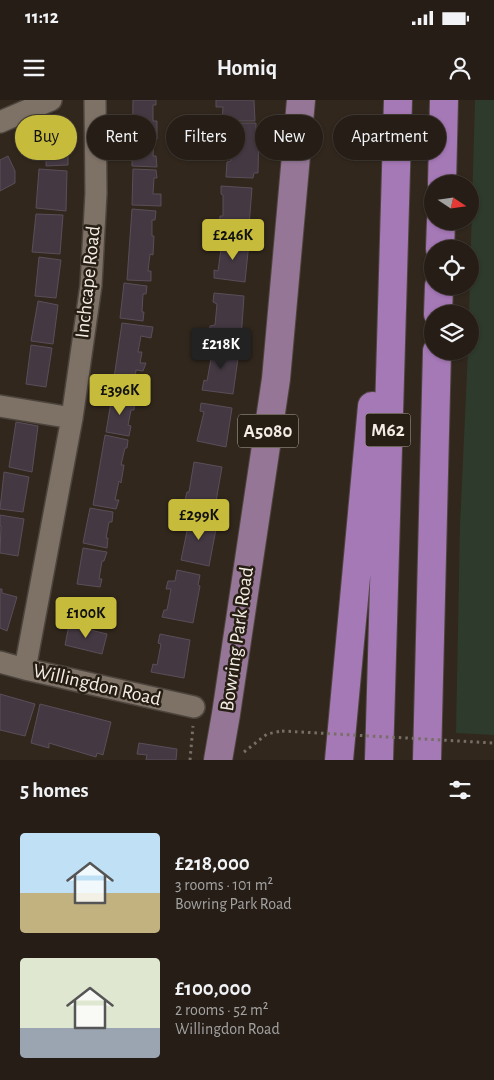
<!DOCTYPE html>
<html lang="en">
<head>
<meta charset="utf-8">
<style>
	:root { --surface:#251d16; --page:#2d261f; --text:#f1f3f6; --muted:#a3a2a1; --line:#423b35; --accent:#c7bb3b }
	body { margin:0; font-family:"Alegreya Sans",sans-serif; background:var(--page); color:var(--text); height:100vh; display:flex; flex-direction:column; font-size:19px; white-space:nowrap }
	* { box-sizing:border-box; margin:0 }
	p { font-size:16px; color:var(--muted) }
	.icon { flex:none; width:28px; height:28px; fill:none; stroke:currentColor; stroke-width:2; stroke-linecap:round; stroke-linejoin:round }
	.map { position:relative; height:660px; overflow:hidden }
	.sheet { display:flex; flex-direction:column; background:var(--surface); flex:1 }
	.sheet>* { flex:none }
	.banner { position:absolute; left:15px; top:15px; width:465px; height:45px; display:flex; gap:10px }
	.needle { width:32px; rotate:103deg }
	.controls { position:absolute; left:424px; top:75px; display:grid; gap:10px }
	.controls a { display:grid; place-items:center; width:55px; height:55px; border-radius:50%; background:var(--surface); box-shadow:0 1px 4px #0004,0 0 0 1px var(--line); font-size:25px }
	.price { position:absolute; translate:-50% -42px; padding:0 11px; border-radius:5px; background:var(--accent); color:#111; font-size:16px; line-height:32px; filter:drop-shadow(0 1px 2px #0008) }
	.price::after { content:''; position:absolute; left:50%; top:30px; width:15px; height:11px; margin-left:-8px; background:inherit; clip-path:polygon(0 0,100% 0,50% 100%) }
	.price.on { background:#222; color:#fff }
	ul { padding:0; list-style:none }
	li { display:flex; align-items:center; gap:15px; height:125px; padding:0 20px }
	li span { display:grid; place-items:center; flex:none; width:140px; height:100px; border-radius:5px; color:#555 }
	li>.icon { margin-inline-start:auto }
	span .icon { width:60px; height:60px; fill:#fffc; stroke-width:1 }
	li b { font-size:21px }
	h2 { display:flex; justify-content:space-between; align-items:center; height:60px; padding:0 20px; font-size:21px }
	.pill { padding:0 18px; border-radius:22px; background:var(--surface); box-shadow:0 1px 4px #0004,0 0 0 1px var(--line); font-size:18px; line-height:45px }
	.pill.on { background:var(--accent); color:#111 }
	.status { display:flex; justify-content:space-between; align-items:center; height:35px; padding:0 25px; background:var(--surface); direction:ltr }
	.status svg { height:14px; fill:currentColor }
	header { display:flex; justify-content:space-between; align-items:center; height:65px; padding:0 20px; background:var(--surface); font-size:22px; font-weight:600 }
	.map>svg:first-child { display:block }
</style>
</head>
<body>
<div class="status"><b>11:12</b><svg viewBox="0 0 49 12"><path d="M0 12V9h3v3zM5 12V6h3v6zM10 12V3h3v9zM15 12V0h3v12zM26 1h20v11H26zM47 4h2v5h-2z"/></svg></div>
<header><svg class="icon" aria-label="menu" viewBox="0 0 24 24"><path d="M4 6h16M4 12h16M4 18h16"/></svg>Homiq<svg class="icon" aria-label="person" viewBox="0 0 24 24"><circle cx="12" cy="8" r="4"/><path d="M4 21q1-7 8-7t8 7"/></svg></header>
<div class="map">
<svg width="494" height="660" viewBox="0 0 494 660">
	<rect width="100%" height="100%" fill="#31271d"/>
	<path fill="#2e3b2c" d="M 475,0 L 494,0 L 494,635 L 456,633 L 460,426 L 468,251 L 470,251 L 469,214 Z"/>
	<path fill="#443943" stroke="#5a4e59" d="M 133,0 L 156,0 L 156,5 L 153,5 L 153,21 L 157,21 L 157,39 L 154,40 L 153,56 L 156,56 L 157,67 L 132,66 Z
		M 216,0 L 254,0 L 255,21 L 222,21 L 223,7 L 216,7 Z
		M 229,23 L 256,23 L 256,30 L 259,30 L 258,73 L 254,73 L 253,78 L 226,77 L 227,62 L 231,61 L 232,50 L 227,51 Z
		M 68,25 L 68,65 L 46,66 L 47,26 Z
		M 8,56 L 15,71 L 15,83 L 0,91 L 0,60 Z
		M 39,69 L 67,71 L 66,111 L 36,108 Z
		M 133,69 L 156,70 L 157,78 L 154,78 L 153,94 L 161,94 L 161,106 L 132,105 Z
		M 221,86 L 252,88 L 249,126 L 219,125 L 220,116 L 223,116 L 223,95 L 221,94 Z
		M 132,109 L 156,111 L 155,120 L 152,120 L 152,136 L 154,136 L 153,155 L 150,154 L 148,171 L 151,171 L 151,181 L 127,180 Z
		M 36,114 L 63,115 L 60,154 L 32,152 Z
		M 219,140 L 249,142 L 245,182 L 214,178 L 214,170 L 218,171 L 221,149 L 218,149 Z
		M 39,157 L 61,160 L 56,198 L 35,196 Z
		M 124,183 L 147,186 L 146,194 L 143,194 L 142,212 L 144,212 L 143,221 L 120,218 Z
		M 214,193 L 244,196 L 241,239 L 209,236 L 210,226 L 215,225 L 217,204 L 213,202 Z
		M 38,201 L 58,205 L 53,244 L 31,241 Z
		M 122,223 L 153,227 L 151,238 L 141,236 L 138,252 L 142,252 L 140,263 L 146,263 L 143,271 L 136,270 L 134,286 L 138,287 L 136,296 L 112,292 Z
		M 31,245 L 52,248 L 46,287 L 26,284 Z
		M 207,247 L 239,251 L 233,294 L 202,290 L 204,280 L 207,281 L 211,259 L 206,259 Z
		M 112,296 L 135,300 L 134,310 L 131,310 L 128,325 L 131,326 L 129,336 L 106,332 Z
		M 201,303 L 232,308 L 226,347 L 197,341 L 204,312 L 200,311 Z
		M 16,322 L 38,326 L 32,372 L 9,367 Z
		M 105,335 L 128,340 L 127,348 L 125,348 L 121,365 L 124,365 L 121,383 L 119,381 L 115,400 L 119,400 L 116,409 L 93,405 Z
		M 194,362 L 222,367 L 214,413 L 200,410 L 201,403 L 185,400 L 187,392 L 189,392 Z
		M 4,372 L 29,377 L 23,412 L 0,409 Z
		M 90,408 L 113,412 L 112,422 L 109,422 L 106,438 L 108,438 L 107,448 L 83,443 Z
		M 196,414 L 211,417 L 209,427 L 216,429 L 209,466 L 181,460 L 187,431 L 183,430 L 184,423 L 195,424 Z
		M 0,415 L 24,419 L 18,456 L 0,453 L 1,426 L 0,426 Z
		M 83,448 L 107,452 L 104,461 L 102,461 L 99,479 L 102,479 L 100,487 L 77,484 Z
		M 177,470 L 200,475 L 198,485 L 200,486 L 193,523 L 162,517 L 164,510 L 167,510 L 171,489 L 166,489 L 168,481 L 175,481 Z
		M 0,489 L 2,489 L 2,493 L 17,497 L 7,531 L 0,528 Z
		M 69,525 L 107,534 L 102,554 L 65,545 Z
		M 160,534 L 190,540 L 184,578 L 151,572 L 153,564 L 157,565 L 161,544 L 158,543 Z
		M 0,594 L 35,604 L 25,636 L 0,630 Z
		M 40,604 L 111,622 L 103,655 L 97,653 L 96,657 L 49,643 L 49,648 L 31,643 Z
		M 139,643 L 177,649 L 176,660 L 146,660 L 147,655 L 137,654 Z"/>
	<g fill="none" stroke-linecap="round" stroke-linejoin="round">
		<defs>
			<path id="minor" d="M 0,22 L 51,0
				M 0,306 L 72,318
				M 0,562 L 25,569 L 194,607
				M 25,569 L 72,318 L 91,185 L 96,93 L 95,0"/>
			<path id="major" d="M 218,660 L 226,614 L 276,279 L 301,0"/>
			<path id="highway" d="M 442,84 L 444,0
				M 440,149 L 441,121
				M 438,214 L 439,186
				M 339,660 L 372,306
				M 379,660 L 398,0
				M 427,660 L 437,251"/>
		</defs>
		<use href="#minor" stroke="#4d453d" stroke-width="24"/>
		<use href="#major" stroke="#4d453d" stroke-width="30"/>
		<use href="#highway" stroke="#4d453d" stroke-width="30"/>
		<path stroke="#776e65" stroke-width="3" stroke-dasharray="2.5 4" stroke-linecap="butt" d="M 244,652 L 267,634 L 282,631
			M 190,660 L 193,626"/>
		<use href="#minor" stroke="#7e7267" stroke-width="21"/>
		<use href="#major" stroke="#957696" stroke-width="28"/>
		<use href="#highway" stroke="#a578b6" stroke-width="28"/>
		<path stroke="#776e65" stroke-width="3" stroke-dasharray="2.5 4" stroke-linecap="butt" d="M 282,631 L 494,643"/>
	</g>
	<g text-anchor="middle" dominant-baseline="central" stroke-width="5" stroke-linejoin="round" paint-order="stroke">
		<g fill="#271e14" stroke="#b6afa7" stroke-width="1">
			<rect x="365.5" y="313.5" width="45" height="33" rx="4"/>
			<rect x="238" y="314.5" width="60" height="33" rx="4"/>
		</g>
		<g font-size="19" font-weight="bold" fill="#f3ede6">
			<text x="388" y="330">M62</text>
			<text x="268" y="331">A5080</text>
		</g>
		<g font-size="20" fill="#f3ede6" stroke="#271e14">
			<text transform="translate(88 182) rotate(-84)">Inchcape Road</text>
			<text transform="translate(237 539) rotate(-82)">Bowring Park Road</text>
			<text transform="translate(97 585) rotate(13)">Willingdon Road</text>
		</g>
	</g>
</svg>
<div class="controls">
<a><svg class="needle" viewBox="-14 -14 28 28"><path d="M0-13l5 13h-10z" fill="#e53935"/><path d="M0 13l5-13h-10z" fill="#a3a2a1"/></svg></a>
<a><svg class="icon" aria-label="locate" viewBox="0 0 24 24"><circle cx="12" cy="12" r="6"/><path d="M12 2v4M12 18v4M2 12h4M18 12h4"/></svg></a>
<a><svg class="icon" aria-label="layers" viewBox="0 0 24 24"><path d="M12 4l9 5-9 5-9-5zM3 14l9 5 9-5"/></svg></a>
</div>
<b class="price" style="left:233px;top:161px">£246K</b>
<b class="price on" style="left:221px;top:270px">£218K</b>
<b class="price" style="left:120px;top:316px">£396K</b>
<b class="price" style="left:199px;top:441px">£299K</b>
<b class="price" style="left:86px;top:539px">£100K</b>
<div class="banner">
<a class="pill on">Buy</a>
<a class="pill">Rent</a>
<a class="pill">Filters</a>
<a class="pill">New</a>
<a class="pill">Apartment</a>
</div>
</div>
<section class="sheet">
<h2>5 homes<svg class="icon" aria-label="filters" viewBox="0 0 24 24"><path d="M4 7h16M4 17h16"/><circle cx="9" cy="7" r="2"/><circle cx="15" cy="17" r="2"/></svg></h2>
<ul>
<li><span style="background:linear-gradient(#bfe0f5 60%,#c2b280 0)"><svg class="icon" aria-label="home" viewBox="0 0 24 24"><path d="M3 11l9-7 9 7M6 9v11h12V9"/></svg></span><div><b>£218,000</b><p>3 rooms · 101 m²</p><p>Bowring Park Road</p></div></li>
<li><span style="background:linear-gradient(#dfe7d0 70%,#9aa5b1 0)"><svg class="icon" aria-label="home" viewBox="0 0 24 24"><path d="M3 11l9-7 9 7M6 9v11h12V9"/></svg></span><div><b>£100,000</b><p>2 rooms · 52 m²</p><p>Willingdon Road</p></div></li>
</ul>
</section>
</body>
</html>
